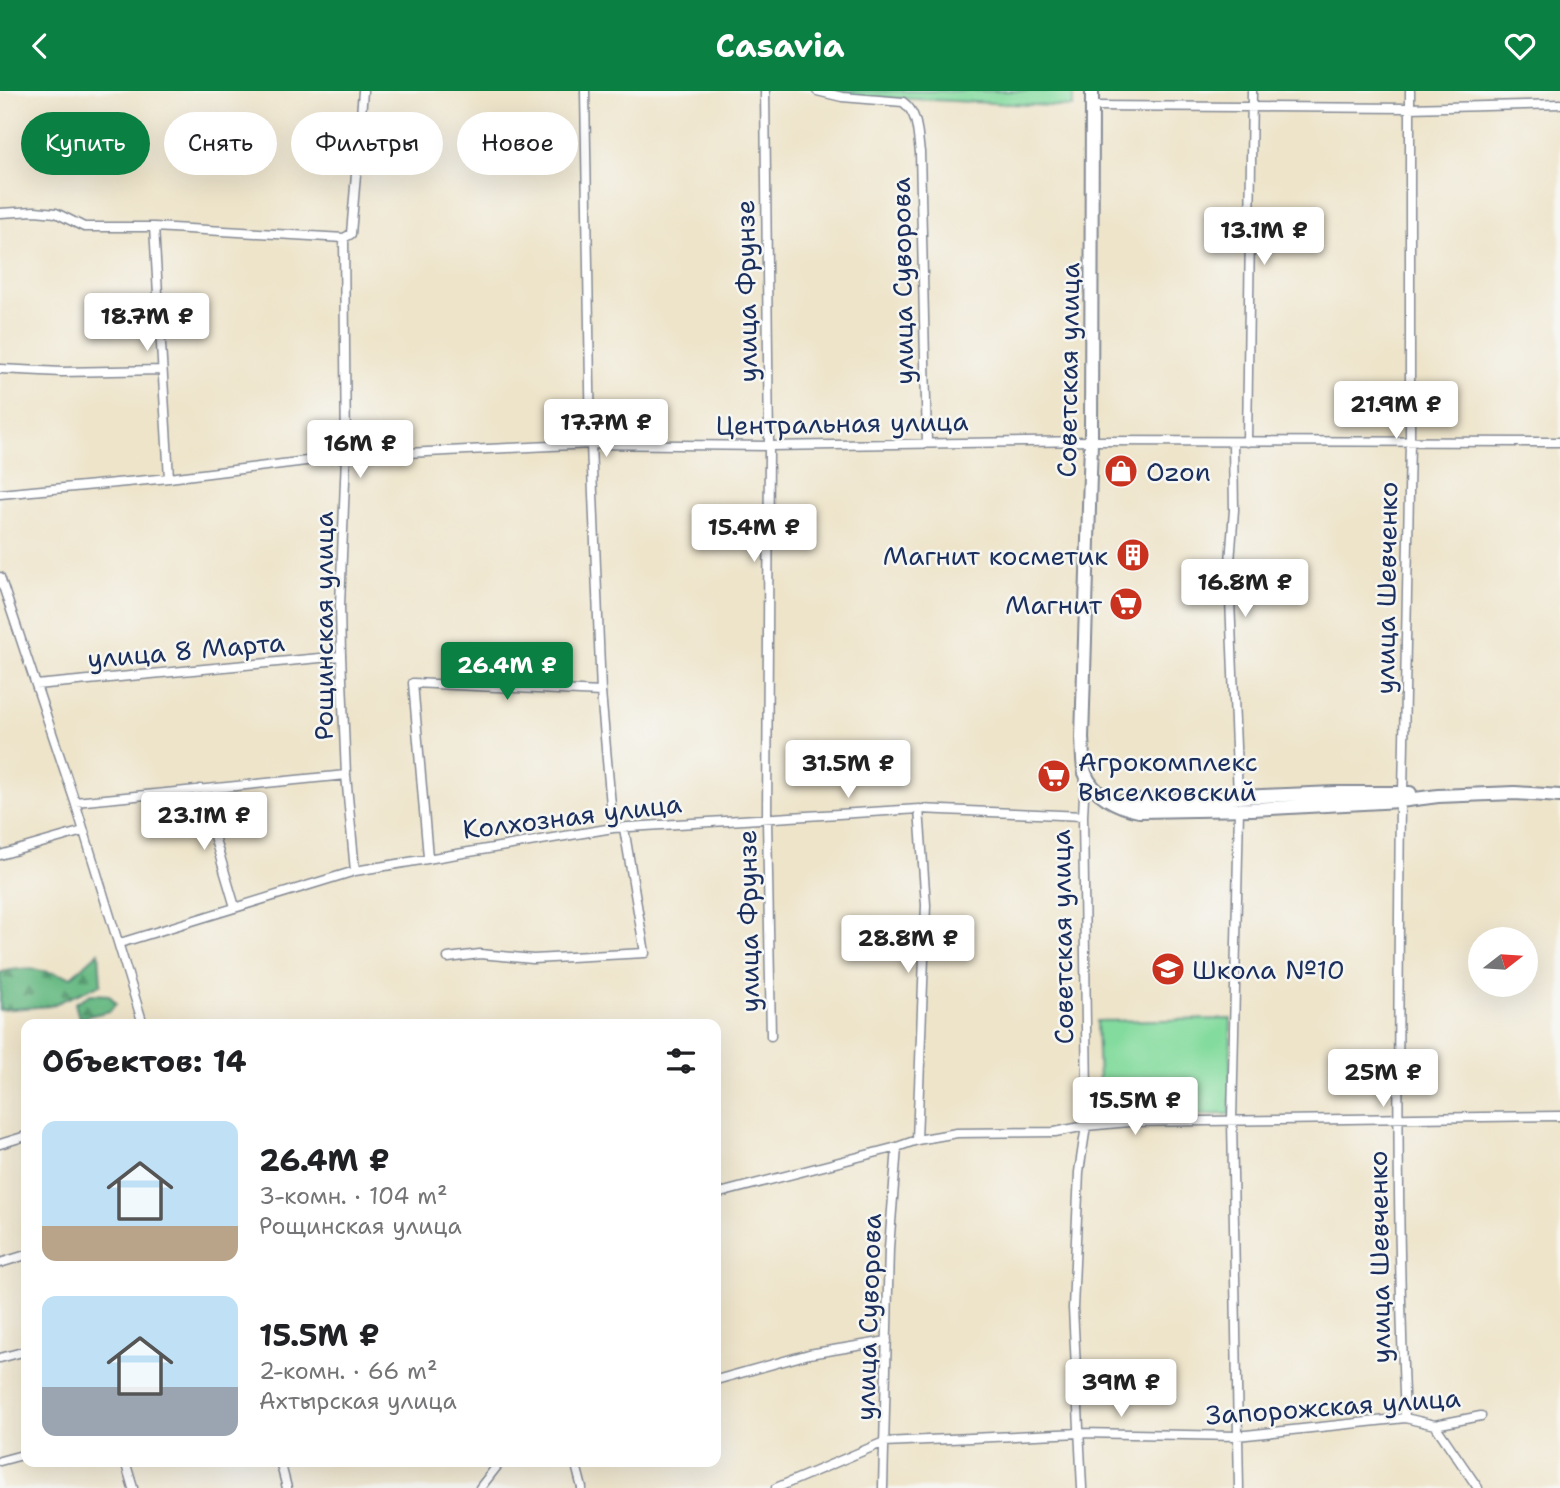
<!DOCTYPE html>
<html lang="ru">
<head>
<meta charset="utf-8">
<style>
	:root { --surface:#fff; --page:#f6f6f6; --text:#202124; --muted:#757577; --accent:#0b8043 }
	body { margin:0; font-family:"Shantell Sans",sans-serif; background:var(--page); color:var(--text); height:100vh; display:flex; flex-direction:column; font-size:26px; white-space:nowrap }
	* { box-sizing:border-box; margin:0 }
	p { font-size:23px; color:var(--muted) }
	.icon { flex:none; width:38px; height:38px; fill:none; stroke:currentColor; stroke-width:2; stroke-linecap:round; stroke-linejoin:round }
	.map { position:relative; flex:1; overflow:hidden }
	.panel { position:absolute; left:21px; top:928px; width:700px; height:448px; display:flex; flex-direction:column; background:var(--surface); border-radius:14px; box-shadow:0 7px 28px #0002 }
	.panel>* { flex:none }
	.hud { position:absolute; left:21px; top:21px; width:700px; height:63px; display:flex; gap:14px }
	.needle { width:46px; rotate:73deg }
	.controls { position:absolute; left:1468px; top:836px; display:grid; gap:14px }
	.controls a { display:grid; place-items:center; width:70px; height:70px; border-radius:50%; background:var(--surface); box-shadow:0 7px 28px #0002; font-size:35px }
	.price { position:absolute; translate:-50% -60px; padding:0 16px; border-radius:7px; background:#fff; color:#222; font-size:23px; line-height:46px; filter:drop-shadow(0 2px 4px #0008) }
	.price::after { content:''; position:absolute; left:50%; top:42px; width:21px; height:16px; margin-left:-10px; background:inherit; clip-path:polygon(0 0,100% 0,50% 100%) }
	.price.selected { background:var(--accent); color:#fff }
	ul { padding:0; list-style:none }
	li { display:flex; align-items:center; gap:21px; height:175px; padding:0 21px }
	li span { display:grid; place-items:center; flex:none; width:196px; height:140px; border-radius:14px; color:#555 }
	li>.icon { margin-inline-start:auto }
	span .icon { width:84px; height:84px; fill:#fffc; stroke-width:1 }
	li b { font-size:30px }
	h2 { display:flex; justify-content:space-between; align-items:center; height:84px; padding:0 21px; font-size:30px }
	.chip { padding:0 24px; border-radius:32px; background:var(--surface); box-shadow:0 7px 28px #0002; font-size:24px; line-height:63px }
	.chip.selected { background:var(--accent); color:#fff }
	header { display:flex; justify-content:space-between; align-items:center; height:91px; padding:0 21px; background:var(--accent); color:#fff; font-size:32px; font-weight:700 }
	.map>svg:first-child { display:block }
</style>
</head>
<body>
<header><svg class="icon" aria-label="back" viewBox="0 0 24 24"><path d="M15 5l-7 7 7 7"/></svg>Casavia<svg class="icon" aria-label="heart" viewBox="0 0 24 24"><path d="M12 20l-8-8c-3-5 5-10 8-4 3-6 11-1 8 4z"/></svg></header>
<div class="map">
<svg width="1560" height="1397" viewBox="0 0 1560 1397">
	<defs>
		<pattern id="forest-firs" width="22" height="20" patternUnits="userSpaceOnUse" patternTransform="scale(1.75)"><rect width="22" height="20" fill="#6bbb85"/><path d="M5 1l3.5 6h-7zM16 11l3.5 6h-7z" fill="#579870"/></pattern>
	</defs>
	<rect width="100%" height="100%" fill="#f6f6f2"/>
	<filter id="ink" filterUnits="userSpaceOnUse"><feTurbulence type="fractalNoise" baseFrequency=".0143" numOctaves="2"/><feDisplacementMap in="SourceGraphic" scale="14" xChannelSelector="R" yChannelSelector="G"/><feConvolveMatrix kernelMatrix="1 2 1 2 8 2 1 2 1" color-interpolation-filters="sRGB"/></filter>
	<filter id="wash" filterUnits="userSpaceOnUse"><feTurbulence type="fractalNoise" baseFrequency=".00686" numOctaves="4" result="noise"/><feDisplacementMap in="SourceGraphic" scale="28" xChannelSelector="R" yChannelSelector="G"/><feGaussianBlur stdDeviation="1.57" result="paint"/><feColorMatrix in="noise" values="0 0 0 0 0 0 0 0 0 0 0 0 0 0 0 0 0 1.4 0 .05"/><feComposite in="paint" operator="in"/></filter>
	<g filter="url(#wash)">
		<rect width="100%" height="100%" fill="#eee4ca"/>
		<path fill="#84db9e" stroke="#50857e" stroke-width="2" d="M 828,0 L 1073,0 L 1073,16 L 834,4 Z
			M 1231,928 L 1230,1023 L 1100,1025 L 1097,930 Z"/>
		<path fill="url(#forest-firs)" stroke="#437572" stroke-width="2" d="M 99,861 L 101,893 L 50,915 L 0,919 L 0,882 C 21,873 49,881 71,886 Z
			M 91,903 L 109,904 L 116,912 L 110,920 L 79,927 L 75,912 Z"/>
	</g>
	<g filter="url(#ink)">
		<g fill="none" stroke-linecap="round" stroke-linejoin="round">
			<defs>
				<path id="minor" d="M 585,0 L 591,353 L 601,601 L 613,737
					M 765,0 L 769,355 L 767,729 L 771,945
					M 817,0 L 842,6 L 903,11 C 919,23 917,43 920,61 L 927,352
					M 1092,15 L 1409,17 L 1560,13
					M 0,122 L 35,120 L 56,122 L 84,136 L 154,136 L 344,147
					M 154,136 L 169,387
					M 0,278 L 62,281 L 162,279
					M 1247,351 L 1252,0
					M 1233,352 L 1234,419 L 1229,484 L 1238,705
					M 0,403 L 169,387 L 346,365 L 591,353 L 769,355 L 1091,350 L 1560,351
					M 0,486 L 75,711 L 143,933
					M 36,594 L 341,565
					M 200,698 L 235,816
					M 1403,701 L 1410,351 L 1410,0
					M 1400,710 C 1398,916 1396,1121 1405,1327
					M 75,711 L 346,684
					M 0,764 L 83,740
					M 428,766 L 413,592 L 601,601
					M 355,780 L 346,684 L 341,565 L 340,514 L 346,365 L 344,147 L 351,143 L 363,0
					M 120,852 L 355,780 L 613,737 L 919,718 L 1083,725
					M 448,867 L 480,863 L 533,868 L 645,862 L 624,737
					M 917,1049 L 926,814 L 919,718
					M 0,1053 L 26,1045
					M 716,1103 L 897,1056 L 917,1049 L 957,1042 L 1055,1041 L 1086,1035 L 1129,1031 L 1560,1025
					M 0,1172 L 26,1164
					M 0,1267 L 26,1260
					M 716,1289 L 809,1263 L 887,1250
					M 1435,1334 L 1478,1397
					M 0,1370 L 26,1363
					M 125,1370 L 133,1397
					M 280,1370 L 287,1397
					M 575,1370 L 582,1397
					M 480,1397 L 501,1370
					M 776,1397 L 884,1351 L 1080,1342 L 1237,1345 L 1405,1327 L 1435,1334 L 1481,1325
					M 883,1397 L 889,1157 L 897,1056
					M 1082,1397 L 1073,1217 L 1079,1081 L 1086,1035 L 1087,1004 L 1083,725 L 1085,685
					M 1239,1397 L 1232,1030 L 1239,718"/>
				<path id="trunk" d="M 1092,0 L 1091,350 L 1082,647 C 1083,658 1082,672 1085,682 C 1093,704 1118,716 1139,720 L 1252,718 L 1400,710 L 1438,705 L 1515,702 L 1560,705
					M 1121,711 L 1335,702 L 1410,702"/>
			</defs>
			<use href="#minor" stroke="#848a94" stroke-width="11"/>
			<use href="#trunk" stroke="#848a94" stroke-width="16"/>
			<use href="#minor" stroke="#fff" stroke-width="8"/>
			<use href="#trunk" stroke="#fff" stroke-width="12"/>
		</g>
	</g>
	<defs>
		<symbol id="shop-disc" viewBox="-11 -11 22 22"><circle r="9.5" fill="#c8321e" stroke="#f6f6f2"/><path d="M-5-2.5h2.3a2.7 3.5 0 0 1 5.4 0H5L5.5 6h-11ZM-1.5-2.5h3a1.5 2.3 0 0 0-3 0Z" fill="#fff"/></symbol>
		<symbol id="building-disc" viewBox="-11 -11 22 22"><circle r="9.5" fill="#c8321e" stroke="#f6f6f2"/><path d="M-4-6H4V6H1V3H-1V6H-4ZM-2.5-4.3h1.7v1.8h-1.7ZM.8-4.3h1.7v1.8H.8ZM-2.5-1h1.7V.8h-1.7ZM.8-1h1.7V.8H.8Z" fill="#fff"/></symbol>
		<symbol id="supermarket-disc" viewBox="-11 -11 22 22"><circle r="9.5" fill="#c8321e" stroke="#f6f6f2"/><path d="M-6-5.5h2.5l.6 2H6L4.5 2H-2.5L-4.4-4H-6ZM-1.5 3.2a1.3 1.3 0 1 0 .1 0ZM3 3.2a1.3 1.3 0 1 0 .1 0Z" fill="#fff"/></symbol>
		<symbol id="school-disc" viewBox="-11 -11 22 22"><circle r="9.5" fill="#c8321e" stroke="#f6f6f2"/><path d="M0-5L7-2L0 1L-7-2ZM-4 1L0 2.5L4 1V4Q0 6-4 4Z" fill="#fff"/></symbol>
	</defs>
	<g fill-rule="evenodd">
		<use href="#shop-disc" x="1102" y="361" width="38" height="38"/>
		<use href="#building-disc" x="1114" y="445" width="38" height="38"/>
		<use href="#supermarket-disc" x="1107" y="494" width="38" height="38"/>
		<use href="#supermarket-disc" x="1035" y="666" width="38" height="38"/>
		<use href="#school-disc" x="1149" y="859" width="38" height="38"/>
	</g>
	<g text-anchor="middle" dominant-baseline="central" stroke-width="5" stroke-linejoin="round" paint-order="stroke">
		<g font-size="26" fill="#1b2f5e" stroke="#f6f6f2">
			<text transform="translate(902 190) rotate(-91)">улица Суворова</text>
			<text transform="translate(746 200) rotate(-91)">улица Фрунзе</text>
			<text transform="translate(1068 279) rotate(-89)">Советская улица</text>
			<text transform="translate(842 332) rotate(-1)">Центральная улица</text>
			<text transform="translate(1386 497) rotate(-89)">улица Шевченко</text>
			<text transform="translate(323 535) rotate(-90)">Рощинская улица</text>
			<text transform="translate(186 559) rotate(-5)">улица 8 Марта</text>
			<text transform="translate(572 725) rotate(-7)">Колхозная улица</text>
			<text transform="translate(748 830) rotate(-91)">улица Фрунзе</text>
			<text transform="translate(1062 846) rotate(-91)">Советская улица</text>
			<text transform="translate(1379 1166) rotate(-91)">улица Шевченко</text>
			<text transform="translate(868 1226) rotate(-88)">улица Суворова</text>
			<text transform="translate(1333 1315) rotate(-4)">Запорожская улица</text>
		</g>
		<g font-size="26" fill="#1b2f5e" stroke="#f6f6f2" text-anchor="start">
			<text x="1146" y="380">Ozon</text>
			<text x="1108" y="464" text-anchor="end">Магнит косметик</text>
			<text x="1102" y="513" text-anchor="end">Магнит</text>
			<text x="1078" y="670">Агрокомплекс<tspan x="1078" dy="30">Выселковский</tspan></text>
			<text x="1192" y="878">Школа №10</text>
		</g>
	</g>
</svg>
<div class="controls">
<a><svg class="needle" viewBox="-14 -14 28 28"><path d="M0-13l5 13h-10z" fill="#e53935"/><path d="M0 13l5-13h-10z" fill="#757577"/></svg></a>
</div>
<b class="price" style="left:1264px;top:176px">13.1M ₽</b>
<b class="price" style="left:147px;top:262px">18.7M ₽</b>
<b class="price" style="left:1396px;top:350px">21.9M ₽</b>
<b class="price" style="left:606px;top:368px">17.7M ₽</b>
<b class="price" style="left:360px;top:389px">16M ₽</b>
<b class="price" style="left:754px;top:473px">15.4M ₽</b>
<b class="price" style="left:1245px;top:528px">16.8M ₽</b>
<b class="price selected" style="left:507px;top:611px">26.4M ₽</b>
<b class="price" style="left:848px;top:709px">31.5M ₽</b>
<b class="price" style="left:204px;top:761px">23.1M ₽</b>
<b class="price" style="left:908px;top:884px">28.8M ₽</b>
<b class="price" style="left:1383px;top:1018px">25M ₽</b>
<b class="price" style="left:1135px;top:1046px">15.5M ₽</b>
<b class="price" style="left:1121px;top:1328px">39M ₽</b>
<div class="hud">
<a class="chip selected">Купить</a>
<a class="chip">Снять</a>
<a class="chip">Фильтры</a>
<a class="chip">Новое</a>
</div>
<section class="panel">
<h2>Объектов: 14<svg class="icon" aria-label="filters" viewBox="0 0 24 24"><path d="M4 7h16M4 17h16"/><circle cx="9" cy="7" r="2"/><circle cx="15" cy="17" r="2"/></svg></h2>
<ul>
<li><span style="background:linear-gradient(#bfe0f5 75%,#b9a48a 0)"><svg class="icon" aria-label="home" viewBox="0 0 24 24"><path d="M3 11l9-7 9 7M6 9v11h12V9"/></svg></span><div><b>26.4M ₽</b><p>3-комн. · 104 m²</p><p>Рощинская улица</p></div></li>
<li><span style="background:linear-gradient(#bfe0f5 65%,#9aa5b1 0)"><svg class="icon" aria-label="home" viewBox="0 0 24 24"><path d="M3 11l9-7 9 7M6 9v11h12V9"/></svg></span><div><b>15.5M ₽</b><p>2-комн. · 66 m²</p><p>Ахтырская улица</p></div></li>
</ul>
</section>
</div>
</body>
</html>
